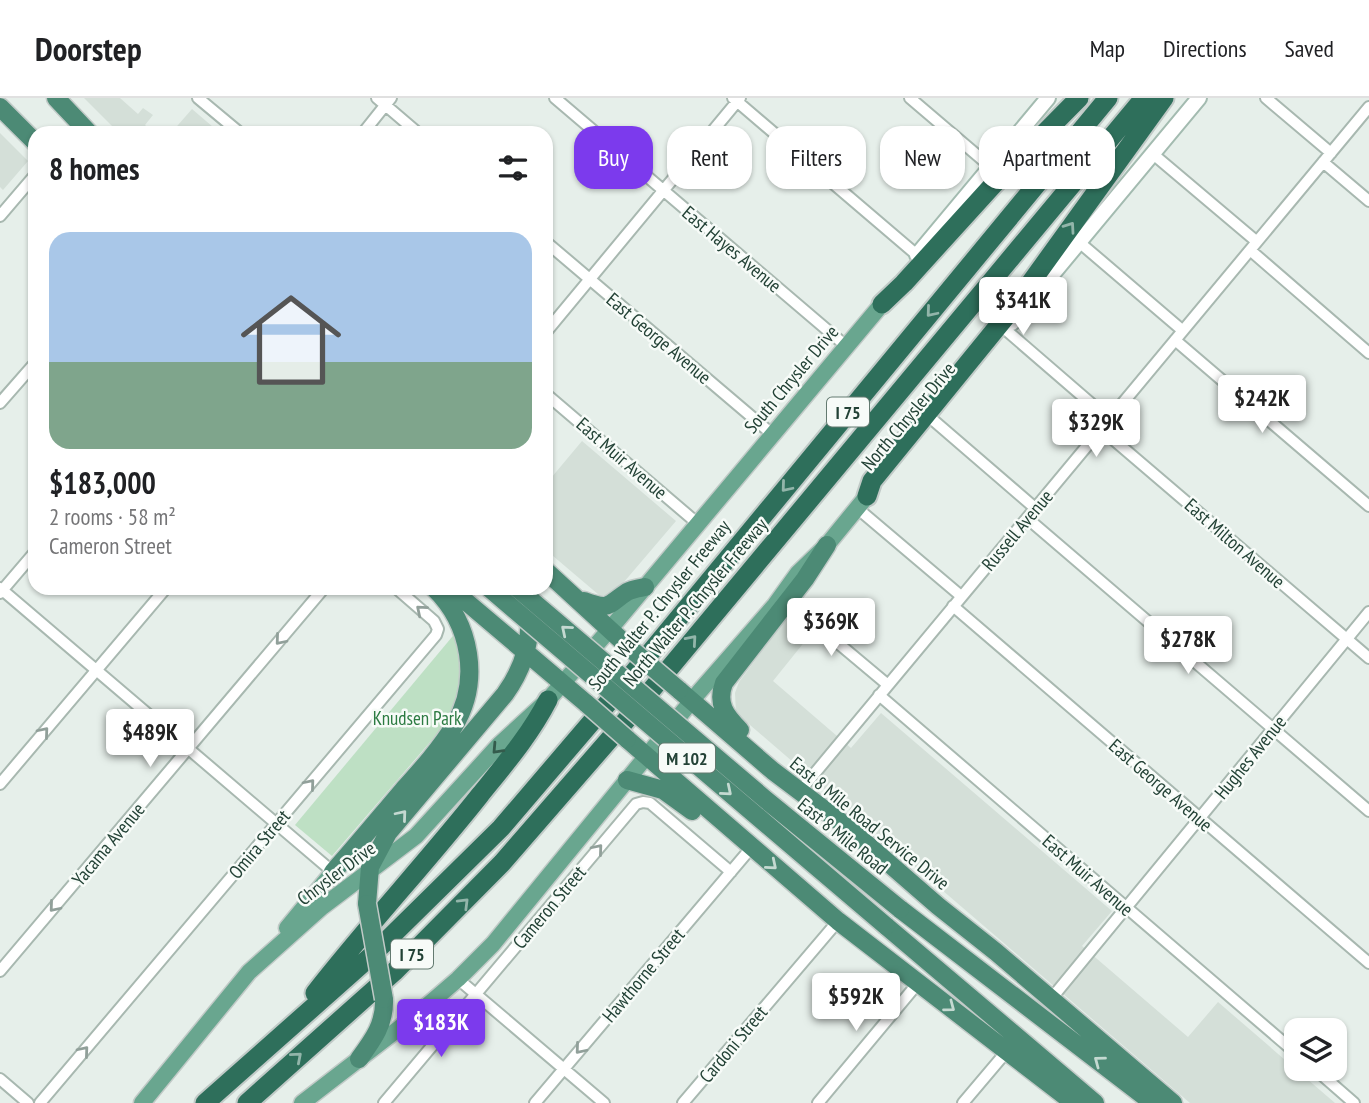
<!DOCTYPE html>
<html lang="en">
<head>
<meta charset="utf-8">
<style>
	:root { --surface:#fff; --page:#f2f2f2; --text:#202124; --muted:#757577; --line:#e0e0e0; --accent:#7c3aed }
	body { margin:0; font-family:"PT Sans Narrow",sans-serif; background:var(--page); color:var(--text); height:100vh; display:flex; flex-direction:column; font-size:26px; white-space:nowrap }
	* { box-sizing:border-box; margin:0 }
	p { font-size:23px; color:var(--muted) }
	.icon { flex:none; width:38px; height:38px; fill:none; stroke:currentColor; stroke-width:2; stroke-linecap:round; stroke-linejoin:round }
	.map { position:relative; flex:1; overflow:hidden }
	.side { position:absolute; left:28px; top:28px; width:525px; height:469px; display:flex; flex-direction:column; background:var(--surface); border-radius:21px; box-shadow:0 2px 5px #0004 }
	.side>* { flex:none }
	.hud { position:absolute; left:574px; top:28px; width:665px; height:63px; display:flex; gap:14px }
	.fabs { position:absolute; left:1284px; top:920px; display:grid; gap:14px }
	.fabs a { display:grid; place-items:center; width:63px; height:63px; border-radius:14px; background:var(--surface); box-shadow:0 2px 5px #0004; font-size:35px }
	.price { position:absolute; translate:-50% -60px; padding:0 16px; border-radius:7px; background:#fff; color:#222; font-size:23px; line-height:46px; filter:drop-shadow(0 2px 4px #0008) }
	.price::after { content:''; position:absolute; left:50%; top:42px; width:21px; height:16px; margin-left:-10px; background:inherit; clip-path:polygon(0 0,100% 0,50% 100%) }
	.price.current { background:var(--accent); color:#fff }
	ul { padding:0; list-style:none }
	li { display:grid; align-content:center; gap:14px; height:371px; padding:0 21px }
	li+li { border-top:2px solid var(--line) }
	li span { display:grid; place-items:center; height:217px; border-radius:21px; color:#555 }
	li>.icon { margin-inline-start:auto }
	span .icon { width:126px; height:126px; fill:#fffc; stroke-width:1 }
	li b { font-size:30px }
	h2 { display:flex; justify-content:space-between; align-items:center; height:84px; padding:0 21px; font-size:30px }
	.pill { padding:0 24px; border-radius:21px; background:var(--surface); box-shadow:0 2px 5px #0004; font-size:24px; line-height:63px }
	.pill.current { background:var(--accent); color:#fff }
	header { display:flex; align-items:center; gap:42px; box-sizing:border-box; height:98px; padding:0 35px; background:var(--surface); border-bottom:2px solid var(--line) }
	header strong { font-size:33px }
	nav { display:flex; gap:38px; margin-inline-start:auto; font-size:24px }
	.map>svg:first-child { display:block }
</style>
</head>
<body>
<header>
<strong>Doorstep</strong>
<nav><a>Map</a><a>Directions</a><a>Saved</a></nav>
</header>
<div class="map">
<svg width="1369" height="1005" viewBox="0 0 1369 1005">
	<rect width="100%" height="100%" fill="#e6efea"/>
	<path fill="#d4dfd8" d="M 84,0 L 120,0 L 138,16 L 143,10 L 153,17 L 145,27 L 154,35 L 119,35 Z
		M 192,11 L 220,35 L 221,35 L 171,35 Z
		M 0,35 L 28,63 L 3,92 L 0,89 Z
		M 582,343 L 676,423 L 618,491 L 607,497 L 599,497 L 546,452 L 546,386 Z
		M 788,518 L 810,537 L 773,583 L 851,650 L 881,615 L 1112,813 L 1082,848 L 1188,939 L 1218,904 L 1335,1005 L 1190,1005 L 736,615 L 735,595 L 739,584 Z"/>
	<path fill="#bee0c4" d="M 457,533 C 465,567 462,598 443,629 L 332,758 L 295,727 Z"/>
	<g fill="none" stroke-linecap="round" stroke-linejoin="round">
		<defs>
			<path id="minor" d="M 198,0 L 240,35
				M 377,0 L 418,35
				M 555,0 L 846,248
				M 733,0 L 917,157
				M 910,0 L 991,69
				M 1266,0 L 1331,55
				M 363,35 L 391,0
				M 1153,56 L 1256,143
				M 1323,64 L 1369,103
				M 0,118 L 35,77
				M 546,144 L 772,336
				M 1079,144 L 1182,232
				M 1250,152 L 1369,255
				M 1006,232 L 1109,321
				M 546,234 L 740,0
				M 1175,242 L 1369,408
				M 546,296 L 697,425
				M 0,305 L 35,265
				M 933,322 L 1035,410
				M 1101,331 L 1369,560
				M 857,410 L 961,498
				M 1027,420 L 1369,713
				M 0,490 L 333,774
				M 0,495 L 35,454
				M 783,503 L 789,504 L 888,587
				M 953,508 L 1369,865
				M 879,597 L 1297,956
				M 0,686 L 166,490
				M 800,693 L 1369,9
				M 0,873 L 324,490
				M 458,881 L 604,1005
				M 1051,901 L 1369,514
				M 1315,971 L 1354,1005
				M 0,981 L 28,1005
				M 40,1005 L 436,537 L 438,531 L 434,523 L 396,490
				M 384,1005 L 636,706 L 643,704 L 650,705 L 731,774
				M 535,1005 L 751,750
				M 683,1005 L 838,823
				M 818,1005 L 918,885
				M 963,1005 L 1007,953"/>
			<path id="secondary" d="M 917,157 L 1048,0
				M 1012,225 L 1199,0"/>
			<path id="primary" d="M 287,830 L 333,774
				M 142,1005 L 249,874 L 322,809 L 416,738 L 499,647 L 548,602 L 610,531 L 882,206
				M 302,1005 L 415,918 L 458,881 L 493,846 L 699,594 L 775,507 L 798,475 L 827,447 L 867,398"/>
			<path id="trunk" d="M 56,0 L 89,35
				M 0,9 L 35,44
				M 546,473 L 632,552
				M 450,490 L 587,606
				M 584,503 C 611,513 607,507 627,494 C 632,491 640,490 645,489
				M 679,592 L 773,673 L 846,728 L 938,808 L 996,854 L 1173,1005
				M 740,632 C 726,618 716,606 724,585 L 805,481 L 827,447
				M 627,641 L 838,823 L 1074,1005
				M 627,682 L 663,692 L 692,713
				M 333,774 C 357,747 380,719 403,692 C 421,672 440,651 454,628 C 481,583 471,526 434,490
				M 367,806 L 370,769 L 388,735 L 505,596 C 528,564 535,528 525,490
				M 900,811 L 1153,1005
				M 886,828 L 1095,1005
				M 359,961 C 373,942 385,926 384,901"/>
			<path id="motorway" d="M 882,206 L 904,185 L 993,87 L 1079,0
				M 867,398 L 872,383 L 1008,216 L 1164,0
				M 315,895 C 368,827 427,764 480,697 C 505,666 530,637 548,602
				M 205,1005 L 371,858 L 501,730 L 630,579 L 1108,0
				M 247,1005 L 394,874 L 502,765 L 628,620 L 1144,0"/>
		</defs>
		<use href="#minor" stroke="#a8b8b0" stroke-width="14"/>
		<use href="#secondary" stroke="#a3bbb0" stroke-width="18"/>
		<use href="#primary" stroke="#c1cac7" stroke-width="19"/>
		<use href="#trunk" stroke="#c1cac7" stroke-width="21"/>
		<use href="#motorway" stroke="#c1cac7" stroke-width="23"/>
		<use href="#minor" stroke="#fff" stroke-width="10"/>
		<use href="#secondary" stroke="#fff" stroke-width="14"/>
		<use href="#primary" stroke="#69a68f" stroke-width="16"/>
		<use href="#trunk" stroke="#4c8a75" stroke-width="18"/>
		<use href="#motorway" stroke="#2e6f5b" stroke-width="19"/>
		<defs>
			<path id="trunk-bridge" d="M 489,490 L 886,828
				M 517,490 L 765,701 L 900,811
				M 632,552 L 679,592
				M 587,606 L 627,641
				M 367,806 L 384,901"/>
		</defs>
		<use href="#trunk-bridge" stroke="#c1cac7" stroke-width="21" stroke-linecap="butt"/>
		<use href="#trunk-bridge" stroke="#4c8a75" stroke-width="18"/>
	</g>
	<defs><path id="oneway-chevron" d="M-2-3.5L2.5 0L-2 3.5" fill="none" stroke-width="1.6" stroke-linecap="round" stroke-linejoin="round" transform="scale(1.75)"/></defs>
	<g stroke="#92b5aa">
		<use href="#oneway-chevron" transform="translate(1070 129) rotate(-55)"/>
		<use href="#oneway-chevron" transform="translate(931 214) rotate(130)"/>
		<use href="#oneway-chevron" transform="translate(786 389) rotate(130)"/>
		<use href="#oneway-chevron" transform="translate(692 542) rotate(-49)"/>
		<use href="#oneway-chevron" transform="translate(464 805) rotate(-45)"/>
		<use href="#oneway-chevron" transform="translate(297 959) rotate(-41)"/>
	</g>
	<g stroke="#91a09a">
		<use href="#oneway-chevron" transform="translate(421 512) rotate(-140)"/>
		<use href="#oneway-chevron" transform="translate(280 542) rotate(130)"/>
		<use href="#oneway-chevron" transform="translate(44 634) rotate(-50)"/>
		<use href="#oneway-chevron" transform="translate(310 686) rotate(-50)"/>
		<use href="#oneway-chevron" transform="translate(598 751) rotate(-50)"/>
		<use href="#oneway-chevron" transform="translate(54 809) rotate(130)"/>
		<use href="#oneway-chevron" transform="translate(580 951) rotate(130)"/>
		<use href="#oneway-chevron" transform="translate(84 953) rotate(-50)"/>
	</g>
	<g stroke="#c4d9d1">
		<use href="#oneway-chevron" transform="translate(566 532) rotate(-140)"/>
		<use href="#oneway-chevron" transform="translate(727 693) rotate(40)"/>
		<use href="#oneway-chevron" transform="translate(402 717) rotate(-50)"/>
		<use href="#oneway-chevron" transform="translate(772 767) rotate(40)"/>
		<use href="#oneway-chevron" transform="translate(950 909) rotate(37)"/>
		<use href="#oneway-chevron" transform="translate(1099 963) rotate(-143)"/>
	</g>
	<use stroke="#345b4c" href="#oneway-chevron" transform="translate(497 651) rotate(133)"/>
	<g text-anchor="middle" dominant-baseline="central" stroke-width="5" stroke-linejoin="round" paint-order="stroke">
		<g fill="#f7fbf8" stroke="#637a70" stroke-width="2">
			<rect x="827" y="299.5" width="42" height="29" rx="5"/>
			<rect x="659" y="645.5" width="56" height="29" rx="5"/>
			<rect x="391" y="841.5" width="42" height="29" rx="5"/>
		</g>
		<g font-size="18" font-weight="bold" fill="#234236">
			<text x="848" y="314">I 75</text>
			<text x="687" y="660">M 102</text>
			<text x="412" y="856">I 75</text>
		</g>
		<g font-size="19" fill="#234236" stroke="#f7fbf8">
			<text transform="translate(732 151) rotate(40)">East Hayes Avenue</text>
			<text transform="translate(659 240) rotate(40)">East George Avenue</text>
			<text transform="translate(791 281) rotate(-50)">South Chrysler Drive</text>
			<text transform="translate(908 318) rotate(-50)">North Chrysler Drive</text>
			<text transform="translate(622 360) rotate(41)">East Muir Avenue</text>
			<text transform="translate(1017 432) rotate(-50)">Russell Avenue</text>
			<text transform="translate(1235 445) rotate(41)">East Milton Avenue</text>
			<text transform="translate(695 504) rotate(-50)">North Walter P. Chrysler Freeway</text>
			<text transform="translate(659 507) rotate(-51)">South Walter P. Chrysler Freeway</text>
			<text transform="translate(1250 659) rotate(-51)">Hughes Avenue</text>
			<text transform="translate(1161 687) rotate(41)">East George Avenue</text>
			<text transform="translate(870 725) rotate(39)">East 8 Mile Road Service Drive</text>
			<text transform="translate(843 738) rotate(39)">East 8 Mile Road</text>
			<text transform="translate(108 746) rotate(-50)">Yacama Avenue</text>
			<text transform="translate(259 746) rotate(-50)">Omira Street</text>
			<text transform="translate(336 775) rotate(-37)">Chrysler Drive</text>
			<text transform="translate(1088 777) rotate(41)">East Muir Avenue</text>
			<text transform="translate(549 809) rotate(-50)">Cameron Street</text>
			<text transform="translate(643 877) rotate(-50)">Hawthorne Street</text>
			<text transform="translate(733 946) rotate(-50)">Cardoni Street</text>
		</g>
		<g font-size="19" fill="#2c7b42" stroke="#f7fbf8">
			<text x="417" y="620">Knudsen Park</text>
		</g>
	</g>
</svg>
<div class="fabs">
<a><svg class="icon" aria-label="layers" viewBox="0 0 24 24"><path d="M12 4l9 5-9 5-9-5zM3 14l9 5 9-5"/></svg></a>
</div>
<b class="price" style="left:1023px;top:239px">$341K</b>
<b class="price" style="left:1262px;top:337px">$242K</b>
<b class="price" style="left:1096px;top:361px">$329K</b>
<b class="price" style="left:831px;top:560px">$369K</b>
<b class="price" style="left:1188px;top:578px">$278K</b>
<b class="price" style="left:150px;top:671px">$489K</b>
<b class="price" style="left:856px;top:935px">$592K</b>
<b class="price current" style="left:441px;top:961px">$183K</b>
<div class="hud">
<a class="pill current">Buy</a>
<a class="pill">Rent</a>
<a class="pill">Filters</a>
<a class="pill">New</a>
<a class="pill">Apartment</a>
</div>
<section class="side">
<h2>8 homes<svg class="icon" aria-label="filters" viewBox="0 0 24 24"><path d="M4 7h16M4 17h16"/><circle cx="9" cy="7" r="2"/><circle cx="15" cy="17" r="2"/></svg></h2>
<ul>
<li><span style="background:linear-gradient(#a9c7e8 60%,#7fa58c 0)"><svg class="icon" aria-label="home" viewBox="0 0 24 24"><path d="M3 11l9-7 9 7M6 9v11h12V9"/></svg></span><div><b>$183,000</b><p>2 rooms · 58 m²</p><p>Cameron Street</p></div></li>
</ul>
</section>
</div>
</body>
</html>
